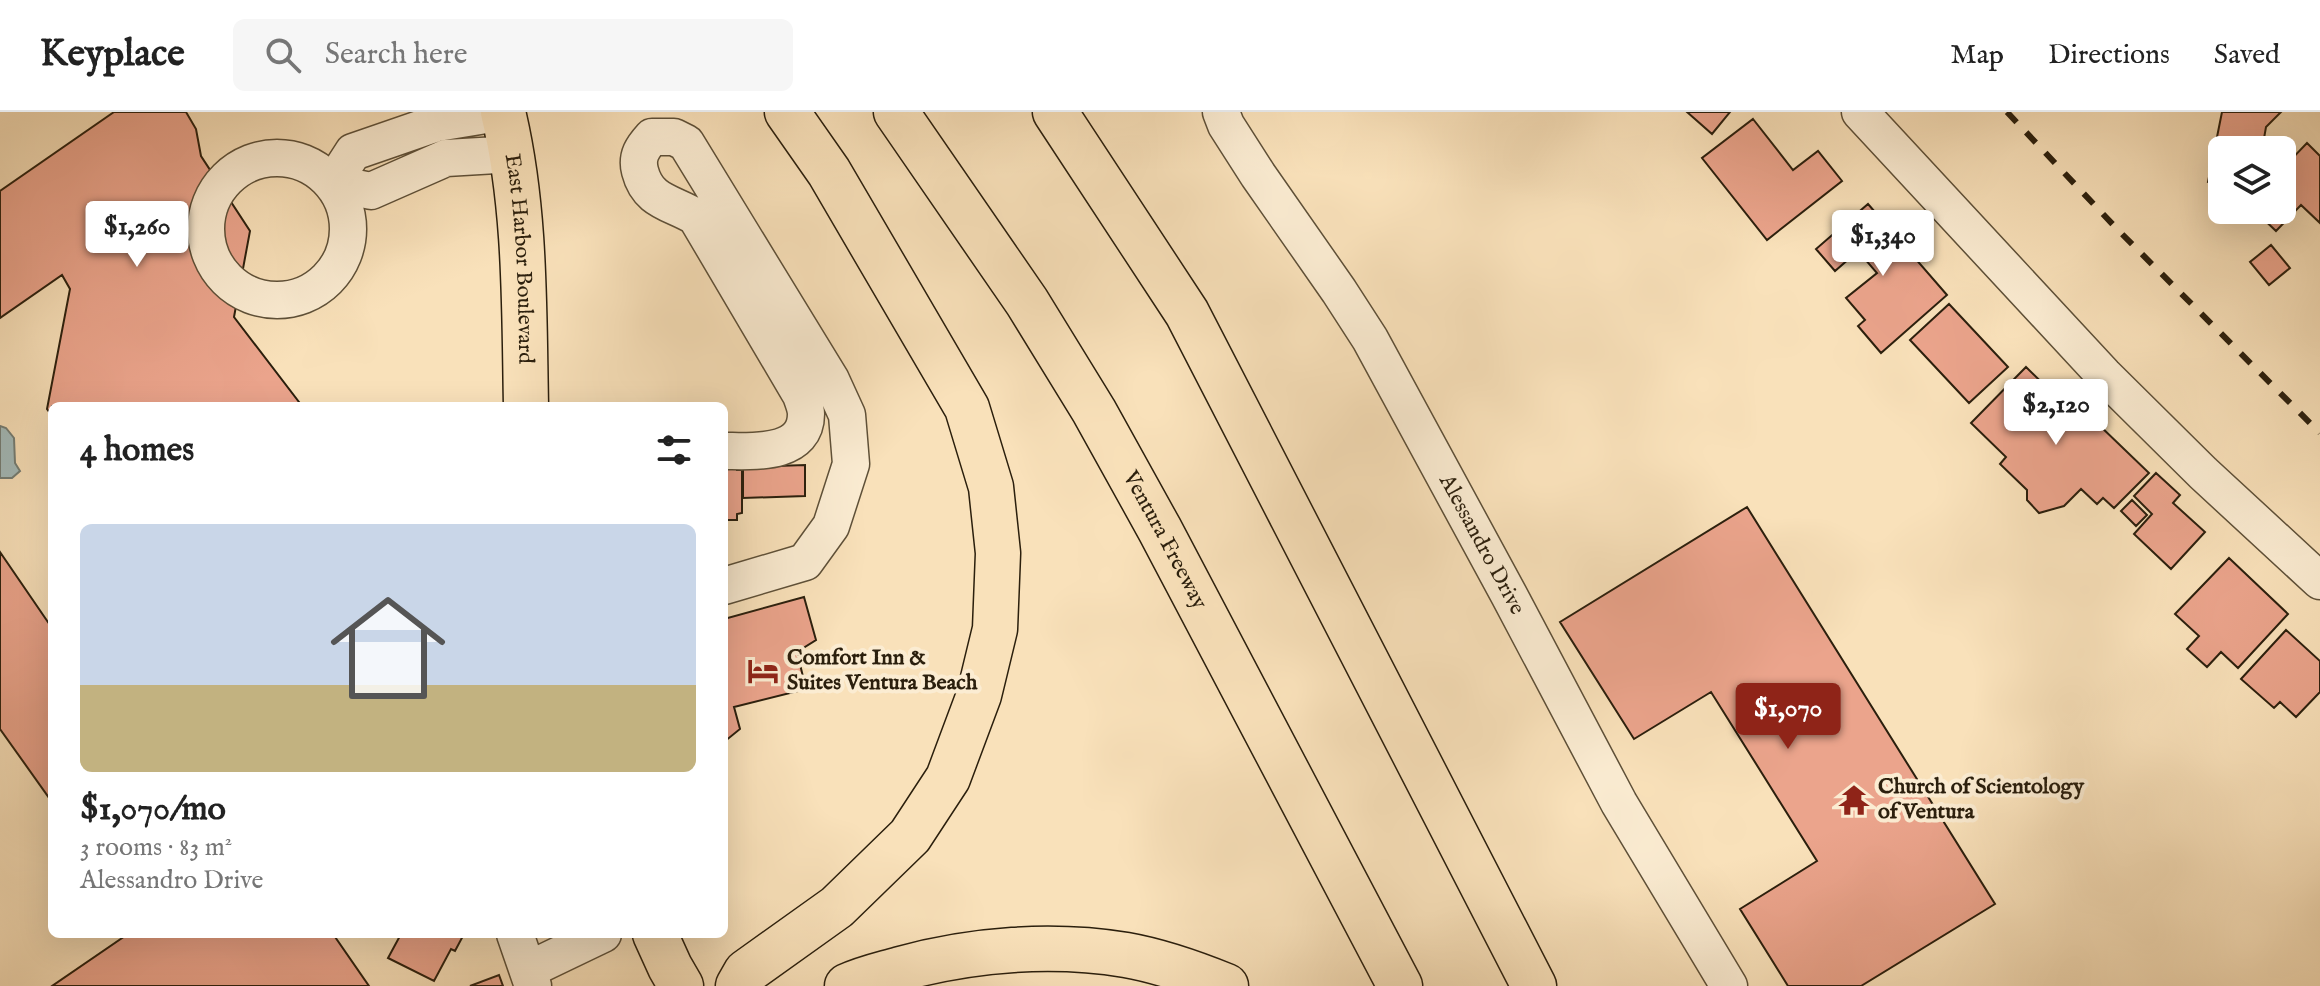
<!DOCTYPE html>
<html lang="en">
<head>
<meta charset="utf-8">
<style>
	:root { --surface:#fff; --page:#f6f6f6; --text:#222; --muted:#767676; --line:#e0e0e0; --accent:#8f2418 }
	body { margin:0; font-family:"IM FELL English",serif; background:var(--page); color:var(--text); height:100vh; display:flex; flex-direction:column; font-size:30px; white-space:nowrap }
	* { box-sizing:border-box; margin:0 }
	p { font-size:26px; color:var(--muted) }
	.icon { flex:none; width:44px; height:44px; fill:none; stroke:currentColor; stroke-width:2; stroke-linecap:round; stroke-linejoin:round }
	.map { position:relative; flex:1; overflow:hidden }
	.sheet { position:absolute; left:48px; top:290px; width:680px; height:536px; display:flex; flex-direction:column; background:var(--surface); border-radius:12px; box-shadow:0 8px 32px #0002 }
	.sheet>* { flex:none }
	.controls { position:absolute; left:2208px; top:24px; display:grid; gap:16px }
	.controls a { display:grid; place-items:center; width:88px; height:88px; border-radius:12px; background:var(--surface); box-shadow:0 8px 32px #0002; font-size:40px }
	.price { position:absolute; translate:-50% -68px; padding:0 18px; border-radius:8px; background:#fff; color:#222; font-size:26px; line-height:52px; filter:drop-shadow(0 2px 4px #0008) }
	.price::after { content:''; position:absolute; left:50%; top:48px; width:24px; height:18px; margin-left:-12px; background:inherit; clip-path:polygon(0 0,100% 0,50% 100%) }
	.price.current { background:var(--accent); color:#fff }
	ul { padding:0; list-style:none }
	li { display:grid; align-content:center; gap:16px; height:424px; padding:0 32px }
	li+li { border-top:2px solid var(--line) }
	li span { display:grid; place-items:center; height:248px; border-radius:12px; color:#555 }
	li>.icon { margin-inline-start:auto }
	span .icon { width:144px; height:144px; fill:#fffc; stroke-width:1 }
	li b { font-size:34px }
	h2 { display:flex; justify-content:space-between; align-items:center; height:96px; padding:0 32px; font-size:34px }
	header { display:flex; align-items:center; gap:48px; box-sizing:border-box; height:112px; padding:0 40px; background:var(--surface); border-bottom:2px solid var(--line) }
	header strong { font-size:38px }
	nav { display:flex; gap:44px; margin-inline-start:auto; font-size:28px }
	.search { width:560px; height:72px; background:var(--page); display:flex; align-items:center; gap:20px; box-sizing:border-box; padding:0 28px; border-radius:12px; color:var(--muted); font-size:30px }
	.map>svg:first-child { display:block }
</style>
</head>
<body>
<header>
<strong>Keyplace</strong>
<div class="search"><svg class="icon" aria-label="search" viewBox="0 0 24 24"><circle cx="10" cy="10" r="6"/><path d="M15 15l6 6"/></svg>Search here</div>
<nav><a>Map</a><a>Directions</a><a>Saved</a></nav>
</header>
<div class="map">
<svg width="2320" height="874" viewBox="0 0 2320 874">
	<rect width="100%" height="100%" fill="#f9e1ba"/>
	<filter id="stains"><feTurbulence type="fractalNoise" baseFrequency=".0025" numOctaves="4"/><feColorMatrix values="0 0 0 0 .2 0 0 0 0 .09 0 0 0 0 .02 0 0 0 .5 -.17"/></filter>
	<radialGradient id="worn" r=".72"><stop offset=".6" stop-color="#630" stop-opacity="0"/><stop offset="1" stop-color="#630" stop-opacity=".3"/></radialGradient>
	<path fill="#a3bbbb" stroke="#737d75" stroke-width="2" d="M 0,314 L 6,316 L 14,326 L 15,351 L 20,359 L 12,366 L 0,366 Z"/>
	<path fill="#eba48c" stroke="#2b1f0d" stroke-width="2" d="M 114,0 L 186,0 L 196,17 L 201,44 L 250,119 L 234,205 L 302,294 L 52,294 L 52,304 L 47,297 L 70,177 L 62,163 L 0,206 L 0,79 Z
		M 1687,0 L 1730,0 L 1712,22 Z
		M 2222,0 L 2281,0 L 2266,15 L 2262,38 L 2222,38 L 2222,72 L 2208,70 Z
		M 1753,7 L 1793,58 L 1818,39 L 1842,69 L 1767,128 L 1702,46 Z
		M 2307,31 L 2320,44 L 2320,111 L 2301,93 L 2276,119 L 2254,98 L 2282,98 L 2282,57 Z
		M 1868,92 L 1947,183 L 1881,241 L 1858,214 L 1865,208 L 1846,186 L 1877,161 L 1858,139 L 1835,159 L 1816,137 Z
		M 2271,133 L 2290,156 L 2269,173 L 2250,150 Z
		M 1949,192 L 2008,255 L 1969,291 L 1910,228 Z
		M 2026,255 L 2066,294 L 2072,287 L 2149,361 L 2114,396 L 2103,386 L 2097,392 L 2081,377 L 2064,394 L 2039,401 L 2027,388 L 2027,378 L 2000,352 L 2006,345 L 1971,311 Z
		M 724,346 L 737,346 L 737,358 L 742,358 L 742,401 L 737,402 L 737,408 L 724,408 Z
		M 805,353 L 805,384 L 743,386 L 743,355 Z
		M 2156,361 L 2180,383 L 2173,391 L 2205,420 L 2171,457 L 2134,422 L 2152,402 L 2134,384 Z
		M 2132,388 L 2147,403 L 2136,414 L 2121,399 Z
		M 1747,395 L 1995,792 L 1861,874 L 1788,874 L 1740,797 L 1817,749 L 1711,580 L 1634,627 L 1560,510 Z
		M 0,440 L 52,516 L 52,690 L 0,617 Z
		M 2229,446 L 2288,502 L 2238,556 L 2221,540 L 2207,555 L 2187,537 L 2199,524 L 2175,502 Z
		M 804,485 L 816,528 L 797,540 L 806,577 L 734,595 L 740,617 L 724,630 L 724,507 Z
		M 2286,518 L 2320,549 L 2320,580 L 2296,605 L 2280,590 L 2274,596 L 2241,567 Z
		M 128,822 L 333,822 L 369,874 L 52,874 Z
		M 401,822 L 464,822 L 455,839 L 451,837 L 434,869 L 388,846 Z
		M 499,863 L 503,874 L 470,874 Z"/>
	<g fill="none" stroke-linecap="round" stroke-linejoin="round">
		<defs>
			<g id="minor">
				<path d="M 504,0 L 437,11 L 353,40 L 333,71 L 371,79 L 446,46 L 513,42"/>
				<path id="s1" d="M 1221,0 L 1226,13 L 1258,63 L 1339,179 L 1370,227 L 1509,483 L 1619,691 L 1729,874"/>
				<path d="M 1860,0 L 2104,263 L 2203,361 L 2320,469"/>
				<circle cx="277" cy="117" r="71"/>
				<path d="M 724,339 C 752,339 806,344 806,302 C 806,296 803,289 801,283 L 696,105 C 671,90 648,90 640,59 C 636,44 643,35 652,25 L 674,25 L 686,31 L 831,268 L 847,303 L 851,352 L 831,414 L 805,450 L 724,474"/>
				<path d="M 515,822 L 533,874"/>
				<path d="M 528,858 L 603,822"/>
			</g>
			<g id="major">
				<path id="s2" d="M 503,0 C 526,96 524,196 526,294"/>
				<path d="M 655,822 L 670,855 L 681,874"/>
			</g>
			<g id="highway">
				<path id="s3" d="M 896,0 L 1027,190 L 1094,299 L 1160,418 L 1400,874"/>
				<path d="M 1055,0 L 1187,201 L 1534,874"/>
				<path d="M 738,874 L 746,860 L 837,795 L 910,724 L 948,666 L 979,583 L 995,517 L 998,441 L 991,375 L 967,296 L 829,60 L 787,0"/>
				<path d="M 847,874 C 864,866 883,862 900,857 C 973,837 1052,831 1126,843 C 1160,849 1194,861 1226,874"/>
			</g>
		</defs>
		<use href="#minor" stroke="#5e5038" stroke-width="39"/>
		<use href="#major" stroke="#2b1f0d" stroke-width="47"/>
		<use href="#highway" stroke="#2b1f0d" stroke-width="47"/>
		<use href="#minor" stroke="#fbecd2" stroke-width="36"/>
		<use href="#major" stroke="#f9e1ba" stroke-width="44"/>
		<use href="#highway" stroke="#f9e1ba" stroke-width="44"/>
		<path stroke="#2b1f0d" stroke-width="6" stroke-dasharray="14 14" stroke-linecap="butt" d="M 2007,0 L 2118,118 L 2320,321"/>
	</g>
	<defs>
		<symbol id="hotel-bare" viewBox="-9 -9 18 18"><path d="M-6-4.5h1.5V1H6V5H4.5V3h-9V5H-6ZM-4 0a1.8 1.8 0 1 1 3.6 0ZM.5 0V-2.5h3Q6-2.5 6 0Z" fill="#8f2418" stroke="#fbecd2" stroke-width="2.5" paint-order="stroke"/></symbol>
		<symbol id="temple-bare" viewBox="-9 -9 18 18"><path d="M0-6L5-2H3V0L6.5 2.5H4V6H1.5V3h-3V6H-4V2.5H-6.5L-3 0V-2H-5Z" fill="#8f2418" stroke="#fbecd2" stroke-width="2.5" paint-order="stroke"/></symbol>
	</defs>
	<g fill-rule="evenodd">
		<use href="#hotel-bare" x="741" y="537" width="44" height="44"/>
		<use href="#temple-bare" x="1832" y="666" width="44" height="44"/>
	</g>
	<g text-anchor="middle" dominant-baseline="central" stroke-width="8" stroke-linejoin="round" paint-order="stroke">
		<g font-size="22" fill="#2b1f0d" stroke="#fbecd2">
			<text stroke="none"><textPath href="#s2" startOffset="148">East Harbor Boulevard</textPath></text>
			<text stroke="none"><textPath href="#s3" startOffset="506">Ventura Freeway</textPath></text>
			<text stroke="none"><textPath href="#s1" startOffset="506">Alessandro Drive</textPath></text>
		</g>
		<g font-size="22" font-weight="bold" fill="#2b1f0d" stroke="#fbecd2" text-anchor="start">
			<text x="787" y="546">Comfort Inn &amp;<tspan x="787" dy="25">Suites Ventura Beach</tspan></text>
			<text x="1878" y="675">Church of Scientology<tspan x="1878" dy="25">of Ventura</tspan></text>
		</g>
	</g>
	<rect width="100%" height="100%" filter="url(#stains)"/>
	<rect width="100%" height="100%" fill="url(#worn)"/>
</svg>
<div class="controls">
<a><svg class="icon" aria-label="layers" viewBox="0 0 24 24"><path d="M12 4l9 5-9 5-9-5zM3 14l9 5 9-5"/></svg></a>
</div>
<b class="price" style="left:137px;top:157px">$1,260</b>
<b class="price" style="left:1883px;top:166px">$1,340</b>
<b class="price" style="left:2056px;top:335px">$2,120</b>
<b class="price current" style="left:1788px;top:639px">$1,070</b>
<section class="sheet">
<h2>4 homes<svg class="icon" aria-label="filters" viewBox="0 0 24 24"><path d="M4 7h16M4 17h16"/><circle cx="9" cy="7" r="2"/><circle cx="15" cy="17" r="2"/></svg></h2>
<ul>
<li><span style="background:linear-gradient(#c9d6e8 65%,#c2b280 0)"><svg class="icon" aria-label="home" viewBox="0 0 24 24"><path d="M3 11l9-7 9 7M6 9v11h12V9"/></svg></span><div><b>$1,070/mo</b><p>3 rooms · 83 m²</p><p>Alessandro Drive</p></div></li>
</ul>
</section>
</div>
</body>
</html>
